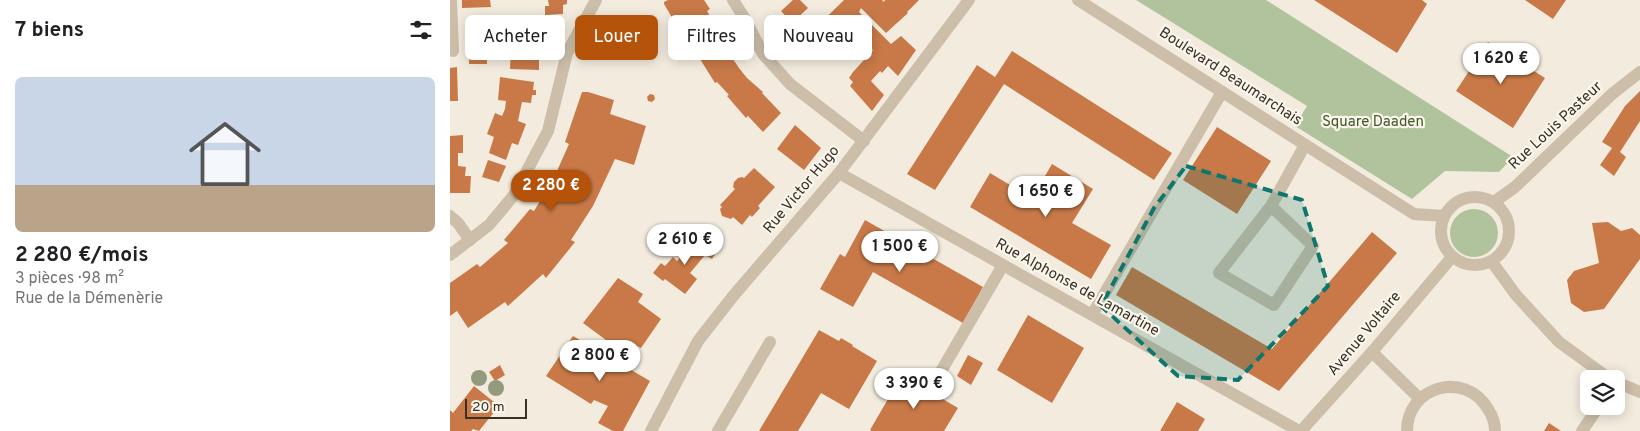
<!DOCTYPE html>
<html lang="fr">
<head>
<meta charset="utf-8">
<style>
	:root { --surface:#fff; --page:#f2f2f2; --text:#202124; --muted:#757577; --accent:#b45309 }
	body { margin:0; font-family:Overpass,sans-serif; background:var(--page); color:var(--text); height:100vh; display:flex; flex-direction:column; font-size:19px; white-space:nowrap }
	* { box-sizing:border-box; margin:0 }
	p { font-size:16px; color:var(--muted) }
	.icon { flex:none; width:28px; height:28px; fill:none; stroke:currentColor; stroke-width:2; stroke-linecap:round; stroke-linejoin:round }
	.map { position:relative; flex:1; overflow:hidden }
	.details { display:flex; flex-direction:column; background:var(--surface); width:450px }
	.details>* { flex:none }
	.guide { position:absolute; left:15px; top:15px; width:475px; height:45px; display:flex; gap:10px }
	.fabs { position:absolute; left:1130px; top:370px; display:grid; gap:10px }
	.fabs a { display:grid; place-items:center; width:45px; height:45px; border-radius:8px; background:var(--surface); box-shadow:0 2px 12px #0003; font-size:25px }
	.scale { position:absolute; left:15px; bottom:12px; width:62px; box-sizing:border-box; padding-left:5px; border:2px solid #393129; border-top:0; font-size:14px; line-height:18px; white-space:nowrap; color:#393129; -webkit-text-stroke:4px #faf6eb; paint-order:stroke }
	.price { position:absolute; translate:-50% -42px; padding:0 11px; border-radius:18px; background:#fff; color:#222; font-size:16px; line-height:32px; filter:drop-shadow(0 1px 2px #0008) }
	.price::after { content:''; position:absolute; left:50%; top:30px; width:15px; height:11px; margin-left:-8px; background:inherit; clip-path:polygon(0 0,100% 0,50% 100%) }
	.price.on { background:var(--accent); color:#fff }
	ul { padding:0; list-style:none }
	li { display:grid; align-content:center; gap:10px; height:265px; padding:0 15px }
	li span { display:grid; place-items:center; height:155px; border-radius:8px; color:#555 }
	li>.icon { margin-inline-start:auto }
	span .icon { width:90px; height:90px; fill:#fffc; stroke-width:1 }
	li b { font-size:21px }
	h2 { display:flex; justify-content:space-between; align-items:center; height:60px; padding:0 15px; font-size:21px }
	.pill { padding:0 18px; border-radius:8px; background:var(--surface); box-shadow:0 2px 12px #0003; font-size:18px; line-height:45px }
	.pill.on { background:var(--accent); color:#fff }
	main { display:flex; flex:1; min-height:0 }
	.map>svg:first-child { display:block }
</style>
</head>
<body>
<main>
<section class="details">
<h2>7 biens<svg class="icon" aria-label="filters" viewBox="0 0 24 24"><path d="M4 7h16M4 17h16"/><circle cx="9" cy="7" r="2"/><circle cx="15" cy="17" r="2"/></svg></h2>
<ul>
<li><span style="background:linear-gradient(#c9d6e8 70%,#b9a48a 0)"><svg class="icon" aria-label="home" viewBox="0 0 24 24"><path d="M3 11l9-7 9 7M6 9v11h12V9"/></svg></span><div><b>2 280 €/mois</b><p>3 pièces · 98 m²</p><p>Rue de la Démenèrie</p></div></li>
</ul>
</section>
<div class="map">
<svg width="1190" height="431" viewBox="0 0 1190 431">
	<rect width="100%" height="100%" fill="#f3ecde"/>
	<path fill="#b1c39d" d="M 686,0 L 816,0 L 1063,157 L 1049,172 L 995,171 L 962,199 L 845,126 L 857,106 Z
		M1000 233a24 24 0 1 1 48 0a24 24 0 1 1-48 0Z"/>
	<path fill="#c87947" d="M 12,0 L 40,0 L 41,7 L 12,8 Z
		M 98,0 L 117,0 L 117,4 L 113,5 L 113,14 L 95,15 L 95,6 L 99,6 Z
		M 218,0 L 254,0 L 260,9 L 257,11 L 264,23 L 257,27 L 269,47 L 273,44 L 289,68 L 297,78 L 313,92 L 312,93 L 331,113 L 313,132 L 298,116 L 296,118 L 277,96 L 279,95 L 267,82 L 265,83 L 250,59 L 252,57 L 240,38 L 251,31 L 241,17 L 227,26 L 214,4 L 214,2 Z
		M 343,0 L 350,0 L 358,8 L 342,23 L 331,11 Z
		M 394,0 L 432,0 L 434,2 L 435,0 L 469,0 L 457,12 L 458,13 L 436,33 L 411,8 L 409,12 L 441,44 L 451,36 L 466,50 L 448,76 L 438,66 L 432,73 L 430,71 L 421,81 L 434,95 L 422,111 L 400,86 L 403,82 L 399,78 L 403,72 L 423,50 L 389,16 L 381,24 L 386,29 L 360,54 L 350,43 Z
		M 864,0 L 972,0 L 977,4 L 947,53 Z
		M 1075,0 L 1116,0 L 1103,19 Z
		M 178,19 L 179,22 L 193,20 L 200,55 L 175,60 L 169,60 L 165,45 L 172,44 L 166,21 Z
		M 19,22 L 38,22 L 38,40 L 19,40 Z
		M 66,25 L 94,25 L 94,48 L 89,48 L 89,70 L 60,69 L 61,47 L 66,47 Z
		M 1038,42 L 1095,78 L 1063,128 L 1006,91 Z
		M 19,46 L 37,47 L 37,64 L 19,64 Z
		M 562,51 L 722,153 L 704,180 L 554,84 L 485,190 L 457,174 L 527,65 L 545,77 Z
		M 7,67 L 8,101 L 0,101 L 0,68 Z
		M 50,77 L 84,82 L 83,90 L 86,90 L 86,95 L 82,95 L 81,103 L 72,102 L 68,121 L 76,124 L 68,145 L 62,143 L 56,160 L 39,153 L 44,137 L 37,134 L 45,113 L 52,116 L 55,109 L 56,101 L 48,100 Z
		M 1190,91 L 1190,121 L 1170,152 L 1176,157 L 1164,176 L 1150,165 L 1162,148 L 1152,142 L 1175,106 Z
		M 132,92 L 138,92 L 164,100 L 160,114 L 196,126 L 184,165 L 165,159 L 143,206 L 121,240 L 125,242 L 96,278 L 93,274 L 58,306 L 55,302 L 18,328 L 7,311 L 0,316 L 0,283 L 27,264 L 30,267 L 58,243 L 54,240 L 80,209 L 84,211 L 103,180 L 119,144 L 115,142 Z
		M 200,94 L 204,95 L 205,99 L 202,102 L 198,101 L 197,97 Z
		M 345,125 L 371,148 L 354,170 L 327,149 Z
		M 767,127 L 821,161 L 787,214 L 733,180 Z
		M 13,135 L 13,153 L 8,153 L 8,166 L 16,167 L 15,176 L 21,176 L 20,193 L 0,193 L 0,136 Z
		M 38,160 L 56,166 L 49,182 L 32,177 Z
		M 602,164 L 643,189 L 622,223 L 661,245 L 641,279 L 520,207 L 540,173 L 582,198 Z
		M 304,168 L 325,187 L 308,206 L 310,208 L 302,217 L 300,215 L 292,225 L 283,217 L 281,219 L 272,216 L 270,209 L 272,207 L 270,205 L 285,189 L 283,187 L 284,182 L 288,178 L 292,177 L 294,178 Z
		M 415,220 L 533,287 L 513,323 L 423,272 L 403,307 L 370,289 L 390,254 L 395,257 Z
		M 1158,222 L 1171,231 L 1182,228 L 1190,235 L 1190,259 L 1154,309 L 1134,312 L 1121,303 L 1117,280 L 1124,271 L 1149,263 L 1142,223 Z
		M 922,232 L 947,253 L 829,391 L 666,295 L 682,267 L 822,349 Z
		M 249,236 L 267,251 L 262,259 L 255,255 L 240,273 L 247,279 L 235,294 L 215,279 L 213,281 L 203,273 L 211,263 L 215,266 L 223,257 L 227,261 Z
		M 168,278 L 193,294 L 188,302 L 211,319 L 191,348 L 187,346 L 179,357 L 133,323 Z
		M 578,315 L 634,348 L 602,403 L 547,370 Z
		M 369,330 L 389,341 L 391,338 L 403,345 L 402,346 L 427,361 L 399,409 L 371,393 L 348,431 L 309,431 Z
		M 123,336 L 200,381 L 173,431 L 163,431 L 148,423 L 158,406 L 144,400 L 141,404 L 96,376 Z
		M 518,355 L 533,363 L 521,385 L 507,376 Z
		M 50,365 L 55,375 L 45,381 L 39,372 Z
		M 452,375 L 508,408 L 494,431 L 422,431 L 420,430 Z
		M 24,386 L 49,406 L 29,431 L 23,429 L 21,431 L 0,431 L 0,410 L 3,413 Z
		M 727,402 L 755,419 L 748,431 L 710,431 Z
		M 1099,423 L 1111,431 L 1094,431 Z"/>
	<g fill="none" stroke-linecap="round" stroke-linejoin="round">
		<path stroke="#ccbea9" stroke-width="12" d="M 389,173 L 849,431
			M 821,206 L 863,246 L 824,305 L 769,273 L 821,206 L 855,145
			M 0,216 L 8,223 L 20,240
			M 642,315 L 772,92
			M 922,352 L 970,399
			M 490,373 L 553,265
			M 268,431 L 320,342
			M 957,431 C 957,386 1015,370 1038,409 C 1042,415 1045,423 1045,431
			M 1132,431 L 1149,406"/>
		<path stroke="#ccbea9" stroke-width="12" d="M 1,0 L 3,51
			M 283,0 L 295,19 L 313,54 L 340,84 L 414,141
			M 1044,202 L 1065,187 L 1162,94 L 1190,72
			M 0,255 L 39,225 L 64,195 L 98,131 L 117,53 L 146,0
			M 1042,262 L 1066,295 L 1109,342 L 1160,379
			M 1166,382 L 1190,392"/>
		<path stroke="#ccbea9" stroke-width="12" d="M 628,0 L 964,214 L 994,216
			M991 231a34 34 0 1 1 68 0a34 34 0 1 1-68 0Z
			M 201,431 L 248,341 L 284,295 L 389,173 L 519,0
			M 851,431 L 922,352 L 1002,257"/>
	</g>
	<g fill="#929b7c">
		<circle cx="29" cy="378" r="8"/>
		<circle cx="46" cy="388" r="8"/>
	</g>
	<path fill="#0f766e" fill-opacity="0.2" stroke="#0f766e" stroke-width="4" stroke-dasharray="10 6" stroke-linejoin="round" d="M 736,166 L 852,200 L 878,286 L 788,380 L 728,376 L 651,306 L 704,208 Z"/>
	<g text-anchor="middle" dominant-baseline="central" stroke-width="4.5" stroke-linejoin="round" paint-order="stroke">
		<g font-size="15" fill="#393129" stroke="#faf6eb">
			<text transform="translate(780 77) rotate(33)">Boulevard Beaumarchais</text>
			<text transform="translate(1106 126) rotate(-43)">Rue Louis Pasteur</text>
			<text transform="translate(352 190) rotate(-50)">Rue Victor Hugo</text>
			<text transform="translate(627 288) rotate(29)">Rue Alphonse de Lamartine</text>
			<text transform="translate(915 334) rotate(-50)">Avenue Voltaire</text>
		</g>
		<g font-size="15" fill="#42582c" stroke="#faf6eb">
			<text x="923" y="122">Square Daaden</text>
		</g>
	</g>
</svg>
<div class="fabs">
<a><svg class="icon" aria-label="layers" viewBox="0 0 24 24"><path d="M12 4l9 5-9 5-9-5zM3 14l9 5 9-5"/></svg></a>
</div>
<div class="scale">20 m</div>
<b class="price" style="left:1051px;top:85px">1 620 €</b>
<b class="price on" style="left:101px;top:212px">2 280 €</b>
<b class="price" style="left:596px;top:218px">1 650 €</b>
<b class="price" style="left:235px;top:266px">2 610 €</b>
<b class="price" style="left:450px;top:273px">1 500 €</b>
<b class="price" style="left:150px;top:382px">2 800 €</b>
<b class="price" style="left:464px;top:410px">3 390 €</b>
<div class="guide">
<a class="pill">Acheter</a>
<a class="pill on">Louer</a>
<a class="pill">Filtres</a>
<a class="pill">Nouveau</a>
</div>
</div>
</main>
</body>
</html>
